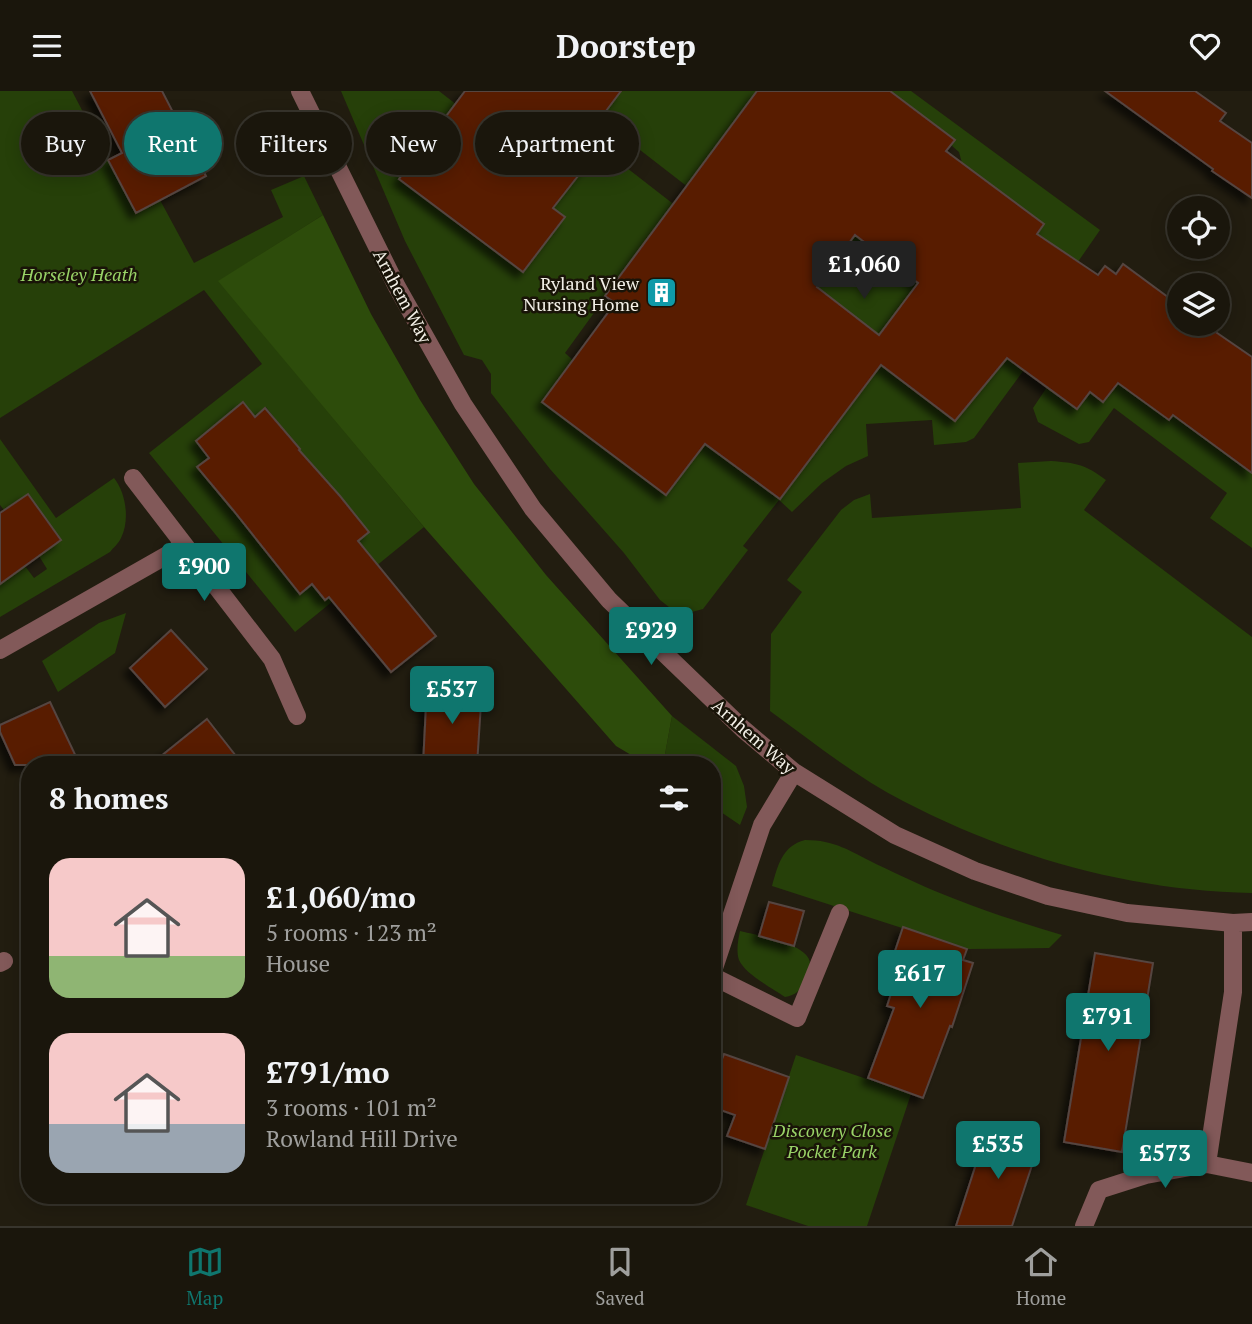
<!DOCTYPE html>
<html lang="en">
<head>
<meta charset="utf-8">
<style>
	:root { --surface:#1a160c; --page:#27231a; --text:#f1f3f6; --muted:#9f9f9d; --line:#38352d; --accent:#0f766e }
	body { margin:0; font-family:"PT Serif",serif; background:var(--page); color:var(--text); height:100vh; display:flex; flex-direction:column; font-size:26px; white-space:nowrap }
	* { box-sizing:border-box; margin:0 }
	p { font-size:23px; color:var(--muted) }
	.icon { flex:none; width:38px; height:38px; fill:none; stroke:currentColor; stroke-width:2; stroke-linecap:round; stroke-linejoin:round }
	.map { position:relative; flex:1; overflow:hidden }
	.drawer { position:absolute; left:21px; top:665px; width:700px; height:448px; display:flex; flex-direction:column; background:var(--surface); border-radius:28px; box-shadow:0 4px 18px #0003,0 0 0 2px var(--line) }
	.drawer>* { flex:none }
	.banner { position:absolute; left:21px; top:21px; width:700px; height:63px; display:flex; gap:14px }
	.controls { position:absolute; left:1167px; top:105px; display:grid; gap:14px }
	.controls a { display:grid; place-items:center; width:63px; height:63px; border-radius:50%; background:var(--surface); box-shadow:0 4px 18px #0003,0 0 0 2px var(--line); font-size:35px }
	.price { position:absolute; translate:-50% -60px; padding:0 16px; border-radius:7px; background:var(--accent); color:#fff; font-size:23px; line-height:46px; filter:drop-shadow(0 2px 4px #0008) }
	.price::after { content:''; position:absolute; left:50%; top:42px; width:21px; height:16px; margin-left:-10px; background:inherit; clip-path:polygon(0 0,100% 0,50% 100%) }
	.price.current { background:#222; color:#fff }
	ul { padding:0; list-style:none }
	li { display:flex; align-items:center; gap:21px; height:175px; padding:0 28px }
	li span { display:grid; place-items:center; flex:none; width:196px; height:140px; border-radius:21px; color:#555 }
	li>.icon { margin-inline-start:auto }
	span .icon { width:84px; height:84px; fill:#fffc; stroke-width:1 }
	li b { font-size:30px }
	h2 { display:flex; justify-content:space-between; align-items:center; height:84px; padding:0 28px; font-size:30px }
	.chip { padding:0 24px; border-radius:32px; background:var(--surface); box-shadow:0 4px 18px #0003,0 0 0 2px var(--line); font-size:24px; line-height:63px }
	.chip.current { background:var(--accent); color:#fff }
	header { display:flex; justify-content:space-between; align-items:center; height:91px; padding:0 28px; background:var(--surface); font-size:32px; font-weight:600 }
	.tabs { display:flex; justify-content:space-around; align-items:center; height:98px; border-top:2px solid var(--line); background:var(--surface); font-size:19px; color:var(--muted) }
	.tabs a { display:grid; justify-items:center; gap:4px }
	.tabs .current { color:var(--accent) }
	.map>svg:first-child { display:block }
</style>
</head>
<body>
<header><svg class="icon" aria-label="menu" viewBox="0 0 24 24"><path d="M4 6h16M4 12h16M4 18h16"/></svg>Doorstep<svg class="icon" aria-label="heart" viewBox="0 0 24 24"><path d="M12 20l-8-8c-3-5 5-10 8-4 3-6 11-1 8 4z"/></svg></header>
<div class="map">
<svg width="1252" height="1135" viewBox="0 0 1252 1135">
	<defs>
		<filter id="shadow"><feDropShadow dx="-6" dy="6" stdDeviation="3.5" flood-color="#0009"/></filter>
	</defs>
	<rect width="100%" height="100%" fill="#221d10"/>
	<path fill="#264009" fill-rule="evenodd" d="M 0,0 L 72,0 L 136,122 L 160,109 L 194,172 L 283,126 L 271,99 L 304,85 L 323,124 L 219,190 L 424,436 L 295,541 L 149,362 L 262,273 L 204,199 L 0,327 ZM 243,312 L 255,326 L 266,316 L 276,329 L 265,339 L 278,354 L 289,345 L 300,359 L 233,419 L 221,406 L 232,396 L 208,389 L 197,376 L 209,367 L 196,350 ZM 368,442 L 357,451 L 373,471 L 325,509 L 312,493 L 301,502 L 266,458 Z
		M 341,0 L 439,0 L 457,14 L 399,88 L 523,181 L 565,126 L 541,108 L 600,56 L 748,171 L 646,150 L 565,262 L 574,270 L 666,404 L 708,349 L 726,368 L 780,408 L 875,281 L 765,184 L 954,330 L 1028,243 L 1043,253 L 974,347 L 966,351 L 934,354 L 932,329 L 866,333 L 868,365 L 846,375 L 822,392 L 792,421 L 779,409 L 743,455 L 748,459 L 703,518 L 688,522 L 674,520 L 660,509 L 624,462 L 550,378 L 491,302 L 491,283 L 482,269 L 464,264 L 405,150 Z
		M 621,0 L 757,0 L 799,182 L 600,28 Z
		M 870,0 L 911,0 L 1100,139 L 1073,178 L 951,299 L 817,196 L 855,144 L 918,192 L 899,219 L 928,241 L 962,72 L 959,61 L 951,54 L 955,49 Z
		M 1128,278 L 1138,307 L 1169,329 L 1179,316 L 1195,340 L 1246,378 L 1252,371 L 1252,457 L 1210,427 L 1227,402 L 1114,317 L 1089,351 L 1079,353 L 1038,331 L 1033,317 L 1047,296 L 1077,318 L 1090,301 Z
		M 0,348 L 56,427 L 114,387 C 126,402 130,429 121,447 C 119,452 113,457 110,461 L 0,526 L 0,493 L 25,475 L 34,487 L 47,478 L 39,465 L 61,449 L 28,403 L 4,419 L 0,414 Z
		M 1051,370 C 1076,372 1085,373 1106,389 L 1084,419 L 1252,546 L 1252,802 C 1130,800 1011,766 903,710 C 856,686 813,651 770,620 L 771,543 L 802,501 L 787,489 L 841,419 L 854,409 L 870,403 L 872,427 L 1021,417 L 1018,372 Z
		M 126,522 L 115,562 L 58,601 L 42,570 L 99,532 Z
		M 672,625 L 736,675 L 744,695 L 747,716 L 740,734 L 712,715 L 712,674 L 663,674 Z
		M 805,749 C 835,749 850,760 876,773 C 902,785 928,798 955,808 C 990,822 1026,833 1062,844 L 1049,857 L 967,858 L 772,795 C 778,774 782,755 805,749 Z
		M 740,840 C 755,844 812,853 810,874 C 809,879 806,885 804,890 C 800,900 796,904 785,906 C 772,897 745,883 739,869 C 736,860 738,849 740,840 Z
		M 796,964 L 911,1003 L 867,1135 L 808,1135 L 746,1114 Z"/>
	<path fill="#2d4c0b" d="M 323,124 L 371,223 L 420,309 L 474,393 L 546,484 L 672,625 L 663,674 L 648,674 L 616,655 L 424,436 L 218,190 Z"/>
	<path fill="#591a05" stroke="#554540" stroke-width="2" fill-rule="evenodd" filter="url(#shadow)" d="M 90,0 L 162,0 L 206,85 L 136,122 L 108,69 L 122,62 Z
		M 465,0 L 621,0 L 600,28 L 614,39 L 553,117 L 565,126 L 523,181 L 399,88 Z
		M 757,0 L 890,0 L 955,49 L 946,60 L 1044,133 L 1037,143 L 1098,184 L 1105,175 L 1116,183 L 1123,173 L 1180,215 L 1180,233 L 1204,233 L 1252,266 L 1252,382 L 1173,324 L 1169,329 L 1118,292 L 1103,311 L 1090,301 L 1077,318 L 1007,267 L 955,330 L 881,274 L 780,408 L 705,353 L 666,404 L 542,311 L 615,212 L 605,205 ZM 855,144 L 918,192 L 879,244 L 817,196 Z
		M 1105,0 L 1195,0 L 1226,22 L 1220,30 L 1252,52 L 1252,107 L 1212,80 L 1213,78 Z
		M 243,311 L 255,326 L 265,317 L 300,358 L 299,359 L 340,405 L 369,441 L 358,450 L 436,545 L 391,581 L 329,506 L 325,509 L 312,493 L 300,503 L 233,419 L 197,376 L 209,367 L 196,350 Z
		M 28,403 L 61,449 L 0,493 L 0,422 Z
		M 171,539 L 207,578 L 165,616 L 130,577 Z
		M 427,595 L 482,597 L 477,674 L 423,674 Z
		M 50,611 L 80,674 L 15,674 L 0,641 L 0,634 Z
		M 207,628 L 243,674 L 150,674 Z
		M 769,811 L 804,820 L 794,855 L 759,845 Z
		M 903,836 L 967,858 L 963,869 L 973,872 L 952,936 L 950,935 L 923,1007 L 868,987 L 894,917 L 887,915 L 900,875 L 891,872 Z
		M 1095,862 L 1153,872 L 1122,1061 L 1064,1051 Z
		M 724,963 L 789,986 L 765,1058 L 727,1045 L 735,1024 L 712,1016 L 712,967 L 721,971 Z
		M 988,1036 L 1039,1053 L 1012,1135 L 956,1135 Z"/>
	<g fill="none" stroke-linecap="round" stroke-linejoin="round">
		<path stroke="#825959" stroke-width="18" d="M 300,0 L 397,196 L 463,313 L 533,418 L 609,509 L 743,638 L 794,681 L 895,744 L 975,780 L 1048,805 L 1127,822 L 1233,832 L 1252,831
			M 133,387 L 272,568 L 297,625
			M 0,559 L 183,455
			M 0,872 L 4,870
			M 712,883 L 762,734 L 794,681
			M 712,885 L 797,927 L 840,822
			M 1207,1073 L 1233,901 L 1233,832
			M 1084,1135 L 1099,1099 L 1146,1084 L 1207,1073 L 1252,1082"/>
	</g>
	<defs>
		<symbol id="building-square" viewBox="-11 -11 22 22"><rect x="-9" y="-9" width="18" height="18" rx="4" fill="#0f9aa8" stroke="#191408"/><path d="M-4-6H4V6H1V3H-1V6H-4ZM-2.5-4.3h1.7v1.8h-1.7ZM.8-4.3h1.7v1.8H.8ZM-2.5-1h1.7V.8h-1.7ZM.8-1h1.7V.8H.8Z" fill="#fff"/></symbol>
	</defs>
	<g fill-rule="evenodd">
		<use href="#building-square" x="644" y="184" width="35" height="35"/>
	</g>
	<g text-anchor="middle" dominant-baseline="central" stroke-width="5" stroke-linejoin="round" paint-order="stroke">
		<g font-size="18" font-style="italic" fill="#99d367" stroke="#191408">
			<text x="79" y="183">Horseley Heath</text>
			<text x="832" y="1039">Discovery Close<tspan x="832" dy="21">Pocket Park</tspan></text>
		</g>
		<g font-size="18" fill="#f3f0e7" stroke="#191408" text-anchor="end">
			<text x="639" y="192">Ryland View<tspan x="639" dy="21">Nursing Home</tspan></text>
		</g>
		<g font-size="18" fill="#f3f0e7" stroke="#191408">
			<text transform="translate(403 205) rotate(62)">Arnhem Way</text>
			<text transform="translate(754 645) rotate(41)">Arnhem Way</text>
		</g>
	</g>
</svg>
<div class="controls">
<a><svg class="icon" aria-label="locate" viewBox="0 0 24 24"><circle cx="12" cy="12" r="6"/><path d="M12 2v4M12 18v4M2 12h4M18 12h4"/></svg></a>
<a><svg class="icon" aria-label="layers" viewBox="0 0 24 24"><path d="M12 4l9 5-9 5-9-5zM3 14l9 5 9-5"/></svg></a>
</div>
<b class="price current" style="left:864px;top:210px">£1,060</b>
<b class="price" style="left:204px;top:512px">£900</b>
<b class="price" style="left:651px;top:576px">£929</b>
<b class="price" style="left:452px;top:635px">£537</b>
<b class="price" style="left:920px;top:919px">£617</b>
<b class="price" style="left:1108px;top:962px">£791</b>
<b class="price" style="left:998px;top:1090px">£535</b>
<b class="price" style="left:1165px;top:1099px">£573</b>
<div class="banner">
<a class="chip">Buy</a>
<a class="chip current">Rent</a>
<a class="chip">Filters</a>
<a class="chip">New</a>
<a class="chip">Apartment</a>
</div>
<section class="drawer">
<h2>8 homes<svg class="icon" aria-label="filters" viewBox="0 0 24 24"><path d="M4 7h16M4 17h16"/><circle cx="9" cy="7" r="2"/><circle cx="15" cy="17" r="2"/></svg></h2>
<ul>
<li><span style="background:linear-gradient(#f6c9c9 70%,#8fb573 0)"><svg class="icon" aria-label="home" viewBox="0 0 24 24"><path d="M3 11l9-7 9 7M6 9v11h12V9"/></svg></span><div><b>£1,060/mo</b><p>5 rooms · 123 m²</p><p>House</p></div></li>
<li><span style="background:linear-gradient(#f6c9c9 65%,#9aa5b1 0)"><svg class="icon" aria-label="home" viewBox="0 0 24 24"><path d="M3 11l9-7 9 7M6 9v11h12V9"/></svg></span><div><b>£791/mo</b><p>3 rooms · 101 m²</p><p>Rowland Hill Drive</p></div></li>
</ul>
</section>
</div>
<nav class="tabs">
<a class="current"><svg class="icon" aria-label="map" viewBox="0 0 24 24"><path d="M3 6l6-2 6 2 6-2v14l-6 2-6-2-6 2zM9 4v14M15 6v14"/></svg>Map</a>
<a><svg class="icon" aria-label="saved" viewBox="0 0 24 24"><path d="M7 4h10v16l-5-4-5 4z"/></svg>Saved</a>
<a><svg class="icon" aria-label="home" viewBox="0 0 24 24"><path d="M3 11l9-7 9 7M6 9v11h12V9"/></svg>Home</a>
</nav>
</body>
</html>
